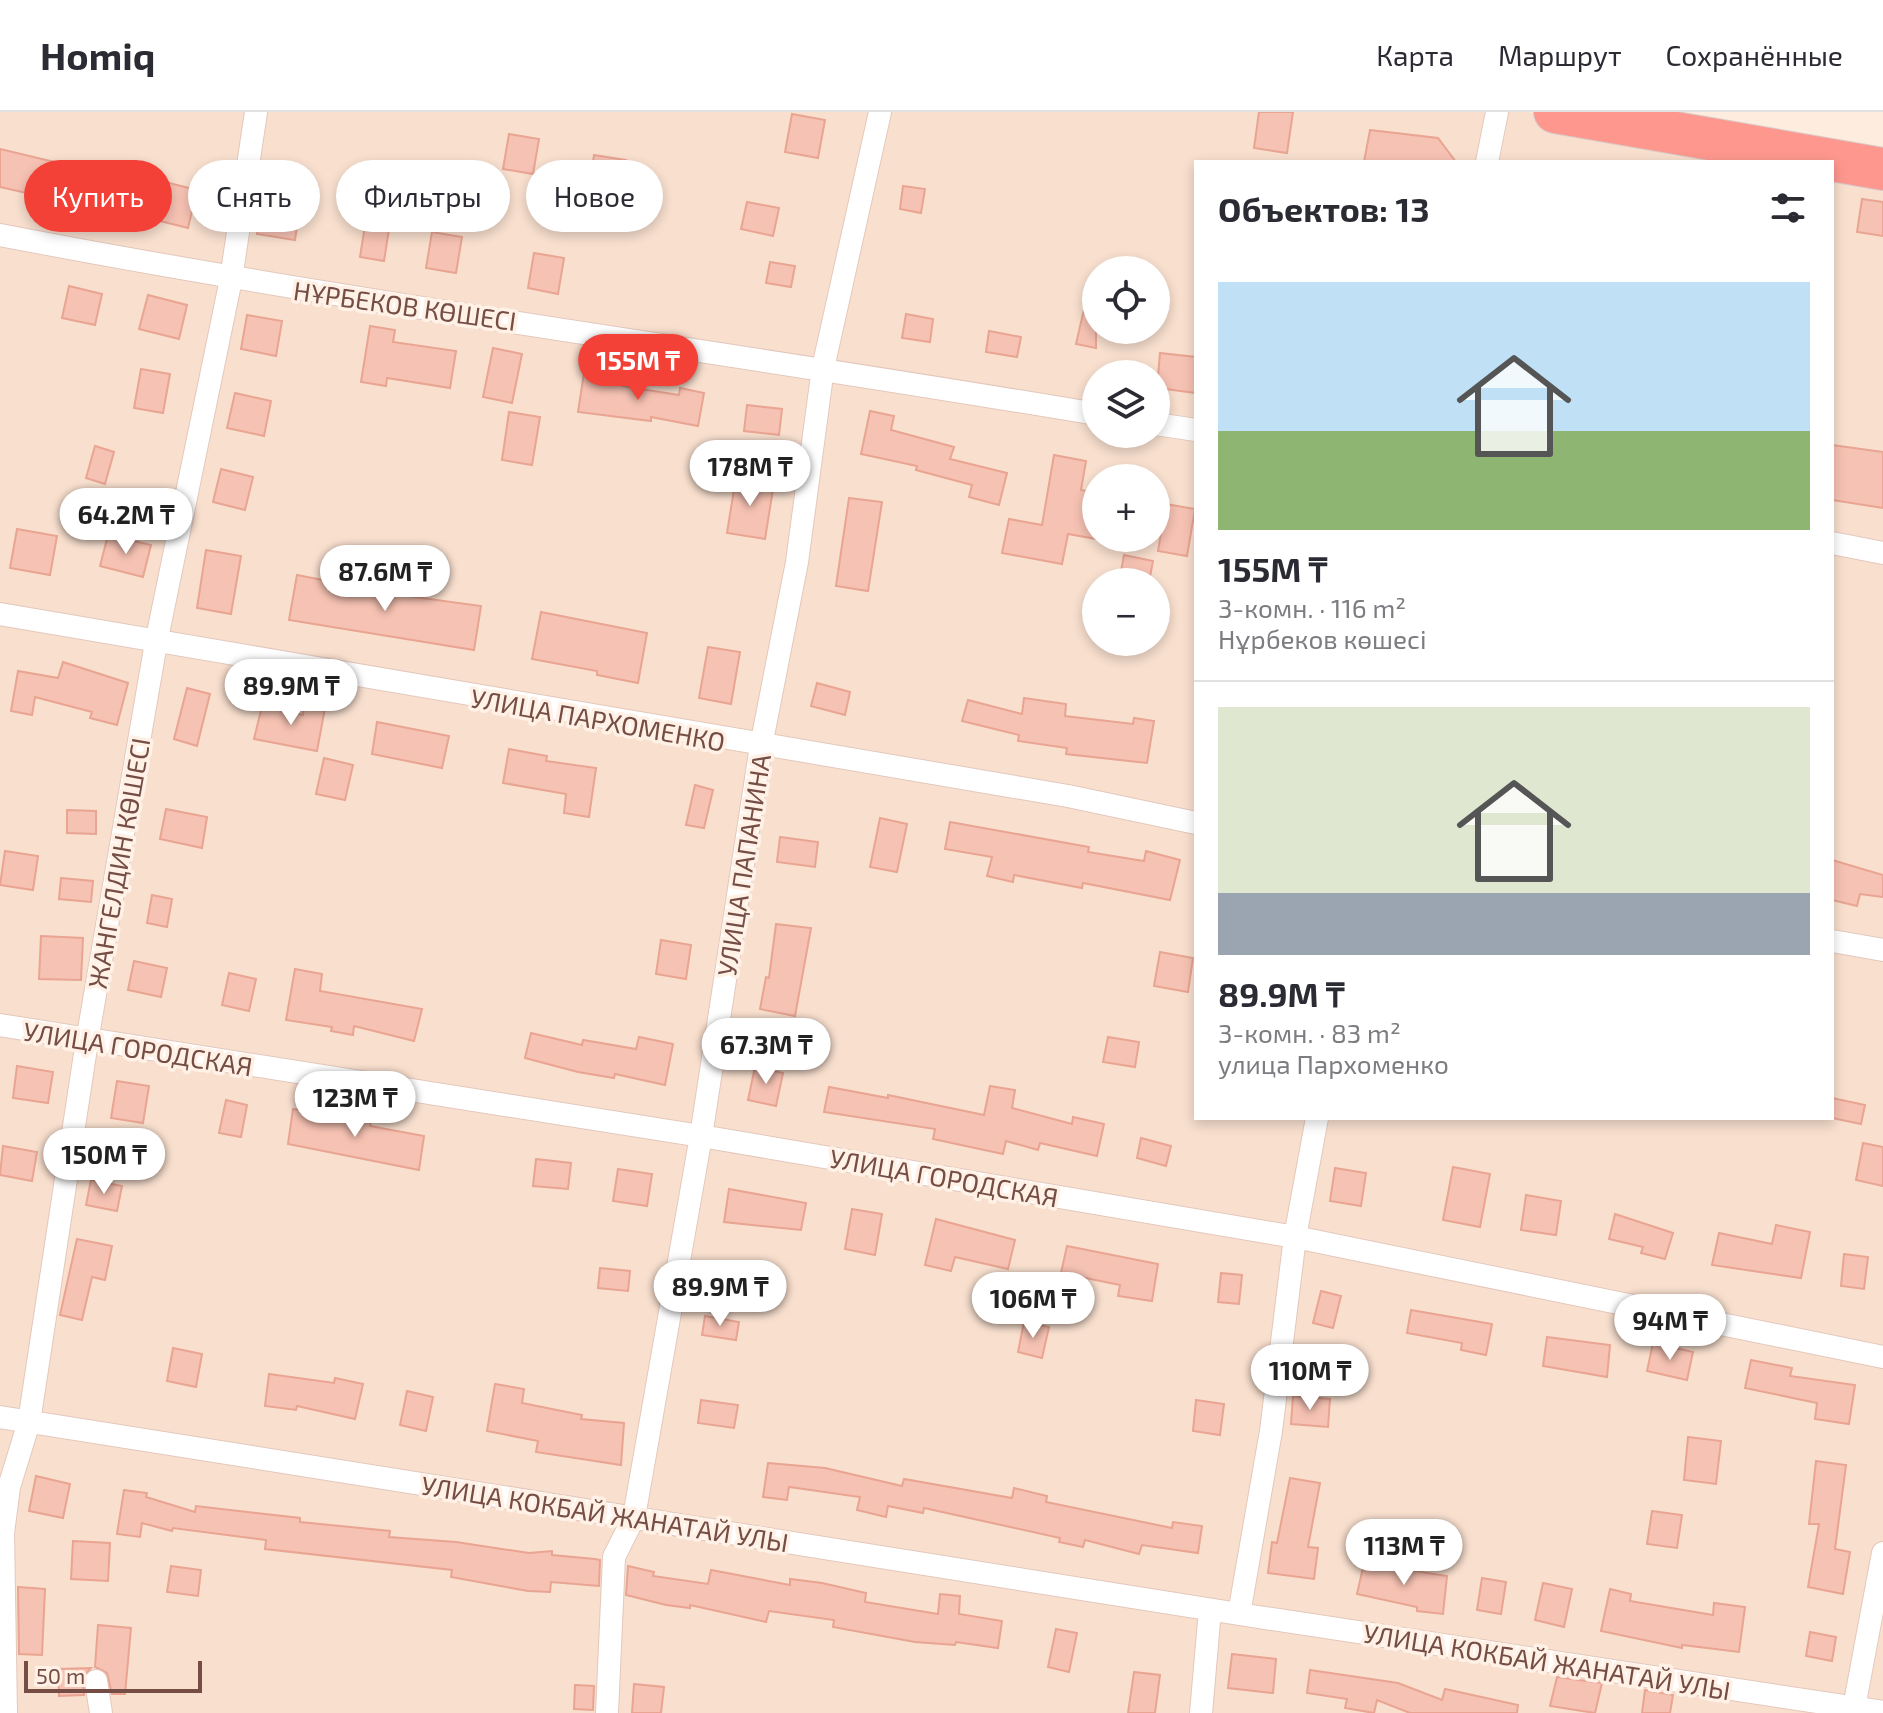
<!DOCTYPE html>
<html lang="ru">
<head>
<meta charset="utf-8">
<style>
	:root { --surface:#fff; --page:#f7f7f7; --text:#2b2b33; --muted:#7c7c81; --line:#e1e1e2; --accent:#f34138 }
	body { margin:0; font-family:"Exo 2",sans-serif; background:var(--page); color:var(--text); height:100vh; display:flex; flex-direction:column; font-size:30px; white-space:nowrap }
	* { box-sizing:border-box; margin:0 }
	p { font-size:26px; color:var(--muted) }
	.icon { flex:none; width:44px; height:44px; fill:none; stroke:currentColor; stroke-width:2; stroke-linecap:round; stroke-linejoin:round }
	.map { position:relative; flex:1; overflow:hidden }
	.details { position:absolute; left:1194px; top:48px; width:640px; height:960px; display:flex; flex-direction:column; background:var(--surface); border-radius:0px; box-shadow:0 4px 12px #0003 }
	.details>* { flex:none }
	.guide { position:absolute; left:24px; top:48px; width:760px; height:72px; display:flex; gap:16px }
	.buttons { position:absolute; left:1082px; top:144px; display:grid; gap:16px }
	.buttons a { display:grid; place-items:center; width:88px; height:88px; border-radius:50%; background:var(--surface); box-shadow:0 4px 12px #0003; font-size:40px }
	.scale { position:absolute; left:24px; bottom:20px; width:178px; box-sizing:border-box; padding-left:8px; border:4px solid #754d44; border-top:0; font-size:22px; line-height:28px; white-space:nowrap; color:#754d44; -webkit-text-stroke:6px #fff1e6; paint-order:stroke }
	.price { position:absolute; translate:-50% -68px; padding:0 18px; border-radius:28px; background:#fff; color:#222; font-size:26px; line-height:52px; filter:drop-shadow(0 2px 4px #0008) }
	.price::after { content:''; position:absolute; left:50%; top:48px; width:24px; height:18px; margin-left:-12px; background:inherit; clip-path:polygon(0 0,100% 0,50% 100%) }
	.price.active { background:var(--accent); color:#fff }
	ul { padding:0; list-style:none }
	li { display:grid; align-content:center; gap:16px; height:424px; padding:0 24px }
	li+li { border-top:2px solid var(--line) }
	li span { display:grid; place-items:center; height:248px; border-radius:0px; color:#555 }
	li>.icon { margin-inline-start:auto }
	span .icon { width:144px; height:144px; fill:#fffc; stroke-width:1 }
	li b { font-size:34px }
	h2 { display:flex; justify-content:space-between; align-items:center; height:96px; padding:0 24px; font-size:34px }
	.tag { padding:0 28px; border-radius:36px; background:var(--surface); box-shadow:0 4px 12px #0003; font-size:28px; line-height:72px }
	.tag.active { background:var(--accent); color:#fff }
	header { display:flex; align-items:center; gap:48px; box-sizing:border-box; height:112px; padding:0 40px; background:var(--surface); border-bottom:2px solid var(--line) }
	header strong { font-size:38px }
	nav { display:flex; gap:44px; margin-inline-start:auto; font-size:28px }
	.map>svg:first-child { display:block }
</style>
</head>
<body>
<header>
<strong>Homiq</strong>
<nav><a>Карта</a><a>Маршрут</a><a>Сохранённые</a></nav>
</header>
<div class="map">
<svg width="1883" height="1601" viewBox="0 0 1883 1601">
	<rect width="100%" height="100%" fill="#feecde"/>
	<path fill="#f8dfce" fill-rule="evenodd" d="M 0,0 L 1527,0 L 1808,50 L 1196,50 L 1196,1006 L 1832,1006 L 1832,54 L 1883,64 L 1883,1601 L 0,1601 ZM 1096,158 L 1156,158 L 1156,218 L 1096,218 ZM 1096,262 L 1156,262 L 1156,322 L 1096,322 ZM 1096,366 L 1156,366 L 1156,426 L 1096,426 ZM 1096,470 L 1156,470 L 1156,530 L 1096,530 Z"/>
	<path fill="#f6c2b3" stroke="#e9a492" stroke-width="2" d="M 1259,0 L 1293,0 L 1287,41 L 1254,36 Z
		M 792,2 L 825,8 L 818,46 L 785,40 Z
		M 1370,18 L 1438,26 L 1456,50 L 1364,50 Z
		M 509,22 L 539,27 L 533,62 L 503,57 Z
		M 0,37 L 88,58 L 79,93 L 0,75 Z
		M 594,43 L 626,48 L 620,90 L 588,85 Z
		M 165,70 L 197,78 L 188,116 L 156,108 Z
		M 903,74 L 925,77 L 921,101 L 900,97 Z
		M 1862,87 L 1883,90 L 1883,124 L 1857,120 Z
		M 262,90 L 300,95 L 295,128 L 257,122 Z
		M 747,90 L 779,96 L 773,124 L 741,117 Z
		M 365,113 L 389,117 L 384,149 L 360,145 Z
		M 432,120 L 462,125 L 456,161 L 426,156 Z
		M 534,141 L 564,146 L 558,182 L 528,176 Z
		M 770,150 L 795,154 L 791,175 L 766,171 Z
		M 69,174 L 102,182 L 95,213 L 62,206 Z
		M 1088,180 L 1096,181 L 1096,236 L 1076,232 Z
		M 148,183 L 187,193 L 179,227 L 139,217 Z
		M 906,202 L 933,207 L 930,230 L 902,226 Z
		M 247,203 L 282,209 L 276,244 L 241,237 Z
		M 370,214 L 395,218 L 393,230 L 456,239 L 450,276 L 387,266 L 386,274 L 361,270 Z
		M 989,219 L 1021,225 L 1017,245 L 986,240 Z
		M 493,236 L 522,242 L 512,291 L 483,285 Z
		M 1160,241 L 1196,245 L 1196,281 L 1157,276 Z
		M 141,257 L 170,262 L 163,301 L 134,296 Z
		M 584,261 L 623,267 L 622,274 L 679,283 L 680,276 L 704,281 L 698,314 L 651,305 L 651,309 L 578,300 Z
		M 235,281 L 271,289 L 264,324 L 227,316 Z
		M 747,293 L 782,297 L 779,323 L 744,319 Z
		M 870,299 L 894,304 L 891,318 L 954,335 L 950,347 L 1007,361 L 999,393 L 969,385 L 972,373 L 916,358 L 917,354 L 861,342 Z
		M 509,300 L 540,305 L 532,353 L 502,348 Z
		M 1832,333 L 1883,340 L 1883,396 L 1832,388 Z
		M 95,334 L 114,340 L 105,372 L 86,366 Z
		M 1054,343 L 1086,349 L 1081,378 L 1096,381 L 1096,427 L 1068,422 L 1062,452 L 1002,441 L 1009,407 L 1042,413 Z
		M 221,357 L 253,365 L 245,398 L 213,390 Z
		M 736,365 L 774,371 L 765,427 L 727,421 Z
		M 849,386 L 882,390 L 868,479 L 836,474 Z
		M 1166,392 L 1195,397 L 1187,444 L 1158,439 Z
		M 17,417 L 57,424 L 50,463 L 10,456 Z
		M 108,423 L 151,433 L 143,465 L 100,454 Z
		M 206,438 L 241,444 L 231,502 L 197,496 Z
		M 1124,443 L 1153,449 L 1149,470 L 1119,470 Z
		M 297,463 L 400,483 L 481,494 L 474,538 L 289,508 Z
		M 541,500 L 647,521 L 638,571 L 597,563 L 597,559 L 532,547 Z
		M 708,535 L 740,540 L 731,592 L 699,586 Z
		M 63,550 L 128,571 L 117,613 L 90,606 L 92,600 L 35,585 L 32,603 L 11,599 L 18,559 L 58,566 Z
		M 817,571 L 850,580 L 845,603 L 811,594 Z
		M 187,576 L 210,582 L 197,634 L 174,627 Z
		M 1024,586 L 1066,592 L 1065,604 L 1133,612 L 1134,606 L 1154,609 L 1147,651 L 1066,642 L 1067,636 L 1018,629 L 1019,623 L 962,609 L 968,588 L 1022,602 Z
		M 304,592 L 325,596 L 317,639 L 254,627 L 262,594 L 303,603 Z
		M 377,610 L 449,624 L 442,656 L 372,642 Z
		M 509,637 L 547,644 L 546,649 L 596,656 L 589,705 L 564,701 L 566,682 L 503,671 Z
		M 324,646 L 353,653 L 345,688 L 316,682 Z
		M 695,673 L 713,678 L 704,716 L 686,713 Z
		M 166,697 L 207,705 L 202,736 L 160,727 Z
		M 67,698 L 96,699 L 96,722 L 67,721 Z
		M 880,706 L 907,712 L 897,760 L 870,755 Z
		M 950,710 L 1089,735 L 1088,740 L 1144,749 L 1146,739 L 1180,748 L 1170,788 L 1083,771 L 1082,776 L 1014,763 L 1013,770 L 987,764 L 992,745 L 945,737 Z
		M 780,725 L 818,730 L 815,755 L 777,750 Z
		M 5,739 L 38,744 L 33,778 L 0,773 Z
		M 1832,748 L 1883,763 L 1883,785 L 1860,782 L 1857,794 L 1832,788 Z
		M 61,766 L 93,769 L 91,790 L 59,787 Z
		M 152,783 L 172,787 L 167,815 L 147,811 Z
		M 776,812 L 811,816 L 795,904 L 760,897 L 766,865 L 769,866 Z
		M 41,824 L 83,826 L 81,868 L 39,867 Z
		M 661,828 L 691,833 L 686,867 L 656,862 Z
		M 1160,840 L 1193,846 L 1188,880 L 1154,874 Z
		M 134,849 L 167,856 L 161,885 L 128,878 Z
		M 295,857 L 322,862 L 320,879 L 422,897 L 414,929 L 354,914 L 353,923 L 331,919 L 332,915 L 286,908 Z
		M 229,861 L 256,867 L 249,899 L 222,893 Z
		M 531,921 L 582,933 L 583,928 L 636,937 L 639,925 L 673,932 L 665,973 L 615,962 L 614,966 L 578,960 L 525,946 Z
		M 1108,925 L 1139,930 L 1135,955 L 1103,950 Z
		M 17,954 L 53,960 L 48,991 L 13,986 Z
		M 755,955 L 783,961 L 776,994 L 748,988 Z
		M 117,969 L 149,974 L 143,1011 L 111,1006 Z
		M 990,974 L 1015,978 L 1012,996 L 1072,1012 L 1073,1005 L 1104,1012 L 1097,1044 L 1040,1031 L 1038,1038 L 1006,1029 L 1003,1042 L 933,1027 L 935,1017 L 824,1000 L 829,975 L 888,986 L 888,983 L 984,1003 Z
		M 1832,986 L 1865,993 L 1861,1012 L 1832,1006 Z
		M 226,988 L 247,993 L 241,1025 L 219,1021 Z
		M 293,997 L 371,1009 L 370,1014 L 424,1024 L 419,1058 L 288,1032 Z
		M 1141,1026 L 1171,1034 L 1166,1054 L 1137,1046 Z
		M 1863,1031 L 1883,1035 L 1883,1074 L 1856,1068 Z
		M 3,1034 L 37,1040 L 32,1069 L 0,1063 Z
		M 536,1047 L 571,1051 L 568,1077 L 533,1074 Z
		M 1453,1055 L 1490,1062 L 1480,1115 L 1443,1108 Z
		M 1335,1056 L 1366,1061 L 1361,1094 L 1330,1089 Z
		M 618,1057 L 652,1062 L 647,1094 L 613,1089 Z
		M 91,1068 L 122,1074 L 117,1099 L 86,1093 Z
		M 729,1077 L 806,1091 L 801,1118 L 724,1110 Z
		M 1526,1083 L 1561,1089 L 1556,1123 L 1521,1118 Z
		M 852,1097 L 882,1102 L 875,1143 L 845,1137 Z
		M 1615,1102 L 1673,1121 L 1665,1147 L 1641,1141 L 1643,1135 L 1609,1127 Z
		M 936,1107 L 1015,1128 L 1008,1157 L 955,1145 L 951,1159 L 925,1153 Z
		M 1776,1113 L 1810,1120 L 1801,1166 L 1712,1153 L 1719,1121 L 1772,1132 Z
		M 77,1127 L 112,1134 L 105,1168 L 92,1165 L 82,1208 L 60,1203 Z
		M 1067,1134 L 1158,1152 L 1152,1189 L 1118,1184 L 1120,1173 L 1061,1161 Z
		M 1844,1142 L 1868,1145 L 1864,1177 L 1841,1174 Z
		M 600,1156 L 630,1159 L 628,1179 L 598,1176 Z
		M 1221,1161 L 1242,1163 L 1239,1192 L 1218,1190 Z
		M 1321,1179 L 1341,1184 L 1333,1216 L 1313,1211 Z
		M 1411,1198 L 1492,1212 L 1486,1243 L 1461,1238 L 1462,1231 L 1407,1221 Z
		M 705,1204 L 739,1210 L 736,1228 L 702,1223 Z
		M 1024,1210 L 1049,1215 L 1042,1246 L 1018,1240 Z
		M 1547,1225 L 1610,1233 L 1607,1265 L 1543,1254 Z
		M 1653,1231 L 1693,1240 L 1687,1268 L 1647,1259 Z
		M 173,1236 L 202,1242 L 196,1275 L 167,1269 Z
		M 1751,1248 L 1792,1256 L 1790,1264 L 1855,1273 L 1849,1312 L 1815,1307 L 1817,1291 L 1745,1276 Z
		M 269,1262 L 334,1271 L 335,1266 L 363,1272 L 355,1307 L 297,1294 L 296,1298 L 265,1294 Z
		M 495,1272 L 524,1277 L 522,1291 L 582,1303 L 581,1307 L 624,1311 L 621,1353 L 536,1340 L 538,1329 L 487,1319 Z
		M 407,1279 L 433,1285 L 426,1319 L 400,1313 Z
		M 1293,1284 L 1330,1287 L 1328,1315 L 1291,1312 Z
		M 701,1288 L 738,1293 L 734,1316 L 698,1311 Z
		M 1196,1288 L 1224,1292 L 1220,1323 L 1193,1319 Z
		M 1688,1325 L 1721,1329 L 1716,1372 L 1684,1368 Z
		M 1816,1349 L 1846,1353 L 1835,1437 L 1850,1440 L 1843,1482 L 1808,1475 L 1819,1412 L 1809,1412 Z
		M 768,1351 L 825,1356 L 902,1374 L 904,1367 L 1012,1386 L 1014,1376 L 1047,1384 L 1046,1390 L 1172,1416 L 1173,1410 L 1202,1414 L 1198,1441 L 1142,1433 L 1139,1442 L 1085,1428 L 1083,1435 L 1059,1430 L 1060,1426 L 924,1396 L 923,1401 L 888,1394 L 886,1405 L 857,1398 L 860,1385 L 789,1375 L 787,1388 L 763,1385 Z
		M 36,1364 L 70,1372 L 63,1406 L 29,1399 Z
		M 1290,1366 L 1320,1371 L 1308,1435 L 1318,1436 L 1314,1467 L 1268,1461 L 1272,1430 L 1277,1431 Z
		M 124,1378 L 147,1381 L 146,1385 L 195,1400 L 196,1394 L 300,1406 L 300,1410 L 390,1419 L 389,1425 L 456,1430 L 529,1441 L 552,1439 L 552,1443 L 595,1447 L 600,1448 L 599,1474 L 551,1470 L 550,1480 L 528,1479 L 451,1465 L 452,1458 L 265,1437 L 266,1428 L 173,1416 L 172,1419 L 142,1411 L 140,1425 L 117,1422 Z
		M 1652,1399 L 1682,1403 L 1677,1436 L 1647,1432 Z
		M 73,1429 L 110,1431 L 108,1469 L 71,1467 Z
		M 1364,1451 L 1447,1464 L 1443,1502 L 1417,1499 L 1417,1495 L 1357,1482 Z
		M 171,1454 L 201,1458 L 198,1484 L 167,1480 Z
		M 628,1454 L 654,1460 L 653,1464 L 708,1472 L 711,1458 L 790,1473 L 790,1467 L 822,1471 L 866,1481 L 865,1490 L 938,1502 L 940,1482 L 960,1484 L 959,1502 L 1002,1509 L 998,1536 L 956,1530 L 955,1533 L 915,1530 L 833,1515 L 834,1508 L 769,1499 L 766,1510 L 690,1493 L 690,1496 L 666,1493 L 626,1483 Z
		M 1482,1466 L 1506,1470 L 1501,1502 L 1477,1498 Z
		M 1543,1471 L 1572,1477 L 1564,1515 L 1535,1508 Z
		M 18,1475 L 45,1477 L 42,1543 L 19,1542 Z
		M 1610,1477 L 1631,1482 L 1630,1489 L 1713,1503 L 1714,1491 L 1745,1495 L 1739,1540 L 1682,1533 L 1682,1536 L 1601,1519 Z
		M 98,1513 L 131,1516 L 125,1582 L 112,1582 L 107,1561 L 95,1555 Z
		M 1056,1517 L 1077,1521 L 1069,1560 L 1048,1555 Z
		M 1810,1520 L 1836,1525 L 1832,1549 L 1806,1544 Z
		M 1232,1542 L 1276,1547 L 1273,1581 L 1228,1576 Z
		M 91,1556 L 83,1565 L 84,1583 L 59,1584 L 58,1557 Z
		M 1310,1558 L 1398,1571 L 1442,1588 L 1445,1577 L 1518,1593 L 1517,1601 L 1410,1601 L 1377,1588 L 1374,1601 L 1345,1596 L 1347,1587 L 1307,1581 Z
		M 1134,1560 L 1160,1563 L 1155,1601 L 1128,1601 Z
		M 1557,1565 L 1602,1571 L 1595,1601 L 1550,1594 Z
		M 634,1572 L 664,1575 L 661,1601 L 632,1601 Z
		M 575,1573 L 594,1574 L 593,1598 L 574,1597 Z
		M 1645,1578 L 1673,1583 L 1670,1601 L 1642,1601 Z"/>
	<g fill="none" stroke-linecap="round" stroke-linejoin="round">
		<defs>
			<path id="street" d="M 1487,50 L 1497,0
				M 0,123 C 363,193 731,240 1096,302
				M 1156,312 L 1196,318
				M 1832,431 L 1883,441
				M 0,502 L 1068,684 L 1196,711
				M 1832,829 L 1883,838
				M 0,913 L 701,1024 L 1295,1125 L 1883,1245
				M 0,1305 L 1239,1502 L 1883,1600
				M 1239,1502 L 1271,1319 L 1295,1125 L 1317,1006
				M 96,1569 L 101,1601
				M 6,1601 L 3,1421 L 9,1375 L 29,1310 L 87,929 L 156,531 L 231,167 L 256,0
				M 607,1601 L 614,1445 L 634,1405 L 701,1024 L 761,634 L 797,450 L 823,256 L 880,0
				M 1201,1601 L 1210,1498
				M 1853,1601 L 1883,1441"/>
			<path id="highway" d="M 1555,0 L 1883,57"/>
		</defs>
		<use href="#street" stroke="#e4c8bc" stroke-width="24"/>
		<use href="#highway" stroke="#d8cdcb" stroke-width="44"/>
		<use href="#street" stroke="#fff" stroke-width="22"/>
		<use href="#highway" stroke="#fe988f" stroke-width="42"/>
	</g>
	<g text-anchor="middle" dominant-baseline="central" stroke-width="7" stroke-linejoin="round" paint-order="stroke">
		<g font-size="26" fill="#754d44" stroke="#fff1e6">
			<text transform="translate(405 193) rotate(8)">НҰРБЕКОВ КӨШЕСІ</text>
			<text transform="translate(598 607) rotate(10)">УЛИЦА ПАРХОМЕНКО</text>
			<text transform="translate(118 751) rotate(-80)">ЖАНГЕЛДИН КӨШЕСІ</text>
			<text transform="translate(743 753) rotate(-81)">УЛИЦА ПАПАНИНА</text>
			<text transform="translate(138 936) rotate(9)">УЛИЦА ГОРОДСКАЯ</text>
			<text transform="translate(944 1065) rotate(10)">УЛИЦА ГОРОДСКАЯ</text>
			<text transform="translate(605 1401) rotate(9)">УЛИЦА КОКБАЙ ЖАНАТАЙ УЛЫ</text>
			<text transform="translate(1547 1549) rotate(9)">УЛИЦА КОКБАЙ ЖАНАТАЙ УЛЫ</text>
		</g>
	</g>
</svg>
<div class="buttons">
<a><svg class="icon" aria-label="locate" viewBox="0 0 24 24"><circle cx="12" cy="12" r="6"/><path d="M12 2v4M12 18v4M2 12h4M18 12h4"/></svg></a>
<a><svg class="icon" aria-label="layers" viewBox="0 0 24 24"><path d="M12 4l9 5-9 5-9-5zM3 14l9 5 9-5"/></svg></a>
<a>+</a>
<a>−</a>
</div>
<div class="scale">50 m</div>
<b class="price active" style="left:638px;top:290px">155M ₸</b>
<b class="price" style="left:750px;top:396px">178M ₸</b>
<b class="price" style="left:126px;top:444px">64.2M ₸</b>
<b class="price" style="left:385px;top:501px">87.6M ₸</b>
<b class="price" style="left:291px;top:615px">89.9M ₸</b>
<b class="price" style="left:766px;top:974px">67.3M ₸</b>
<b class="price" style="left:355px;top:1027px">123M ₸</b>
<b class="price" style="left:104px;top:1084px">150M ₸</b>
<b class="price" style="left:720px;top:1216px">89.9M ₸</b>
<b class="price" style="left:1033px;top:1228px">106M ₸</b>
<b class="price" style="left:1670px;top:1250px">94M ₸</b>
<b class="price" style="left:1310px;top:1300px">110M ₸</b>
<b class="price" style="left:1404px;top:1475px">113M ₸</b>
<div class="guide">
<a class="tag active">Купить</a>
<a class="tag">Снять</a>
<a class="tag">Фильтры</a>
<a class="tag">Новое</a>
</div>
<section class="details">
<h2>Объектов: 13<svg class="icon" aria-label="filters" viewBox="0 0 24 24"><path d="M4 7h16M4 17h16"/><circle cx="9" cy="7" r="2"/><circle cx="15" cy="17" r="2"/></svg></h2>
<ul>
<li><span style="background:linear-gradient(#bfe0f5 60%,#8fb573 0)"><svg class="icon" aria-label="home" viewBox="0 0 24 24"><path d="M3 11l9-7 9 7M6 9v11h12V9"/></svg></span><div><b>155M ₸</b><p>3-комн. · 116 m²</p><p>Нұрбеков көшесі</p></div></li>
<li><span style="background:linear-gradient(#dfe7d0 75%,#9aa5b1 0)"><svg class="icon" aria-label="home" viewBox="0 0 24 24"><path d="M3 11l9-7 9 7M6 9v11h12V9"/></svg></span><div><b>89.9M ₸</b><p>3-комн. · 83 m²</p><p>улица Пархоменко</p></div></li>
</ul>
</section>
</div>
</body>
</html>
